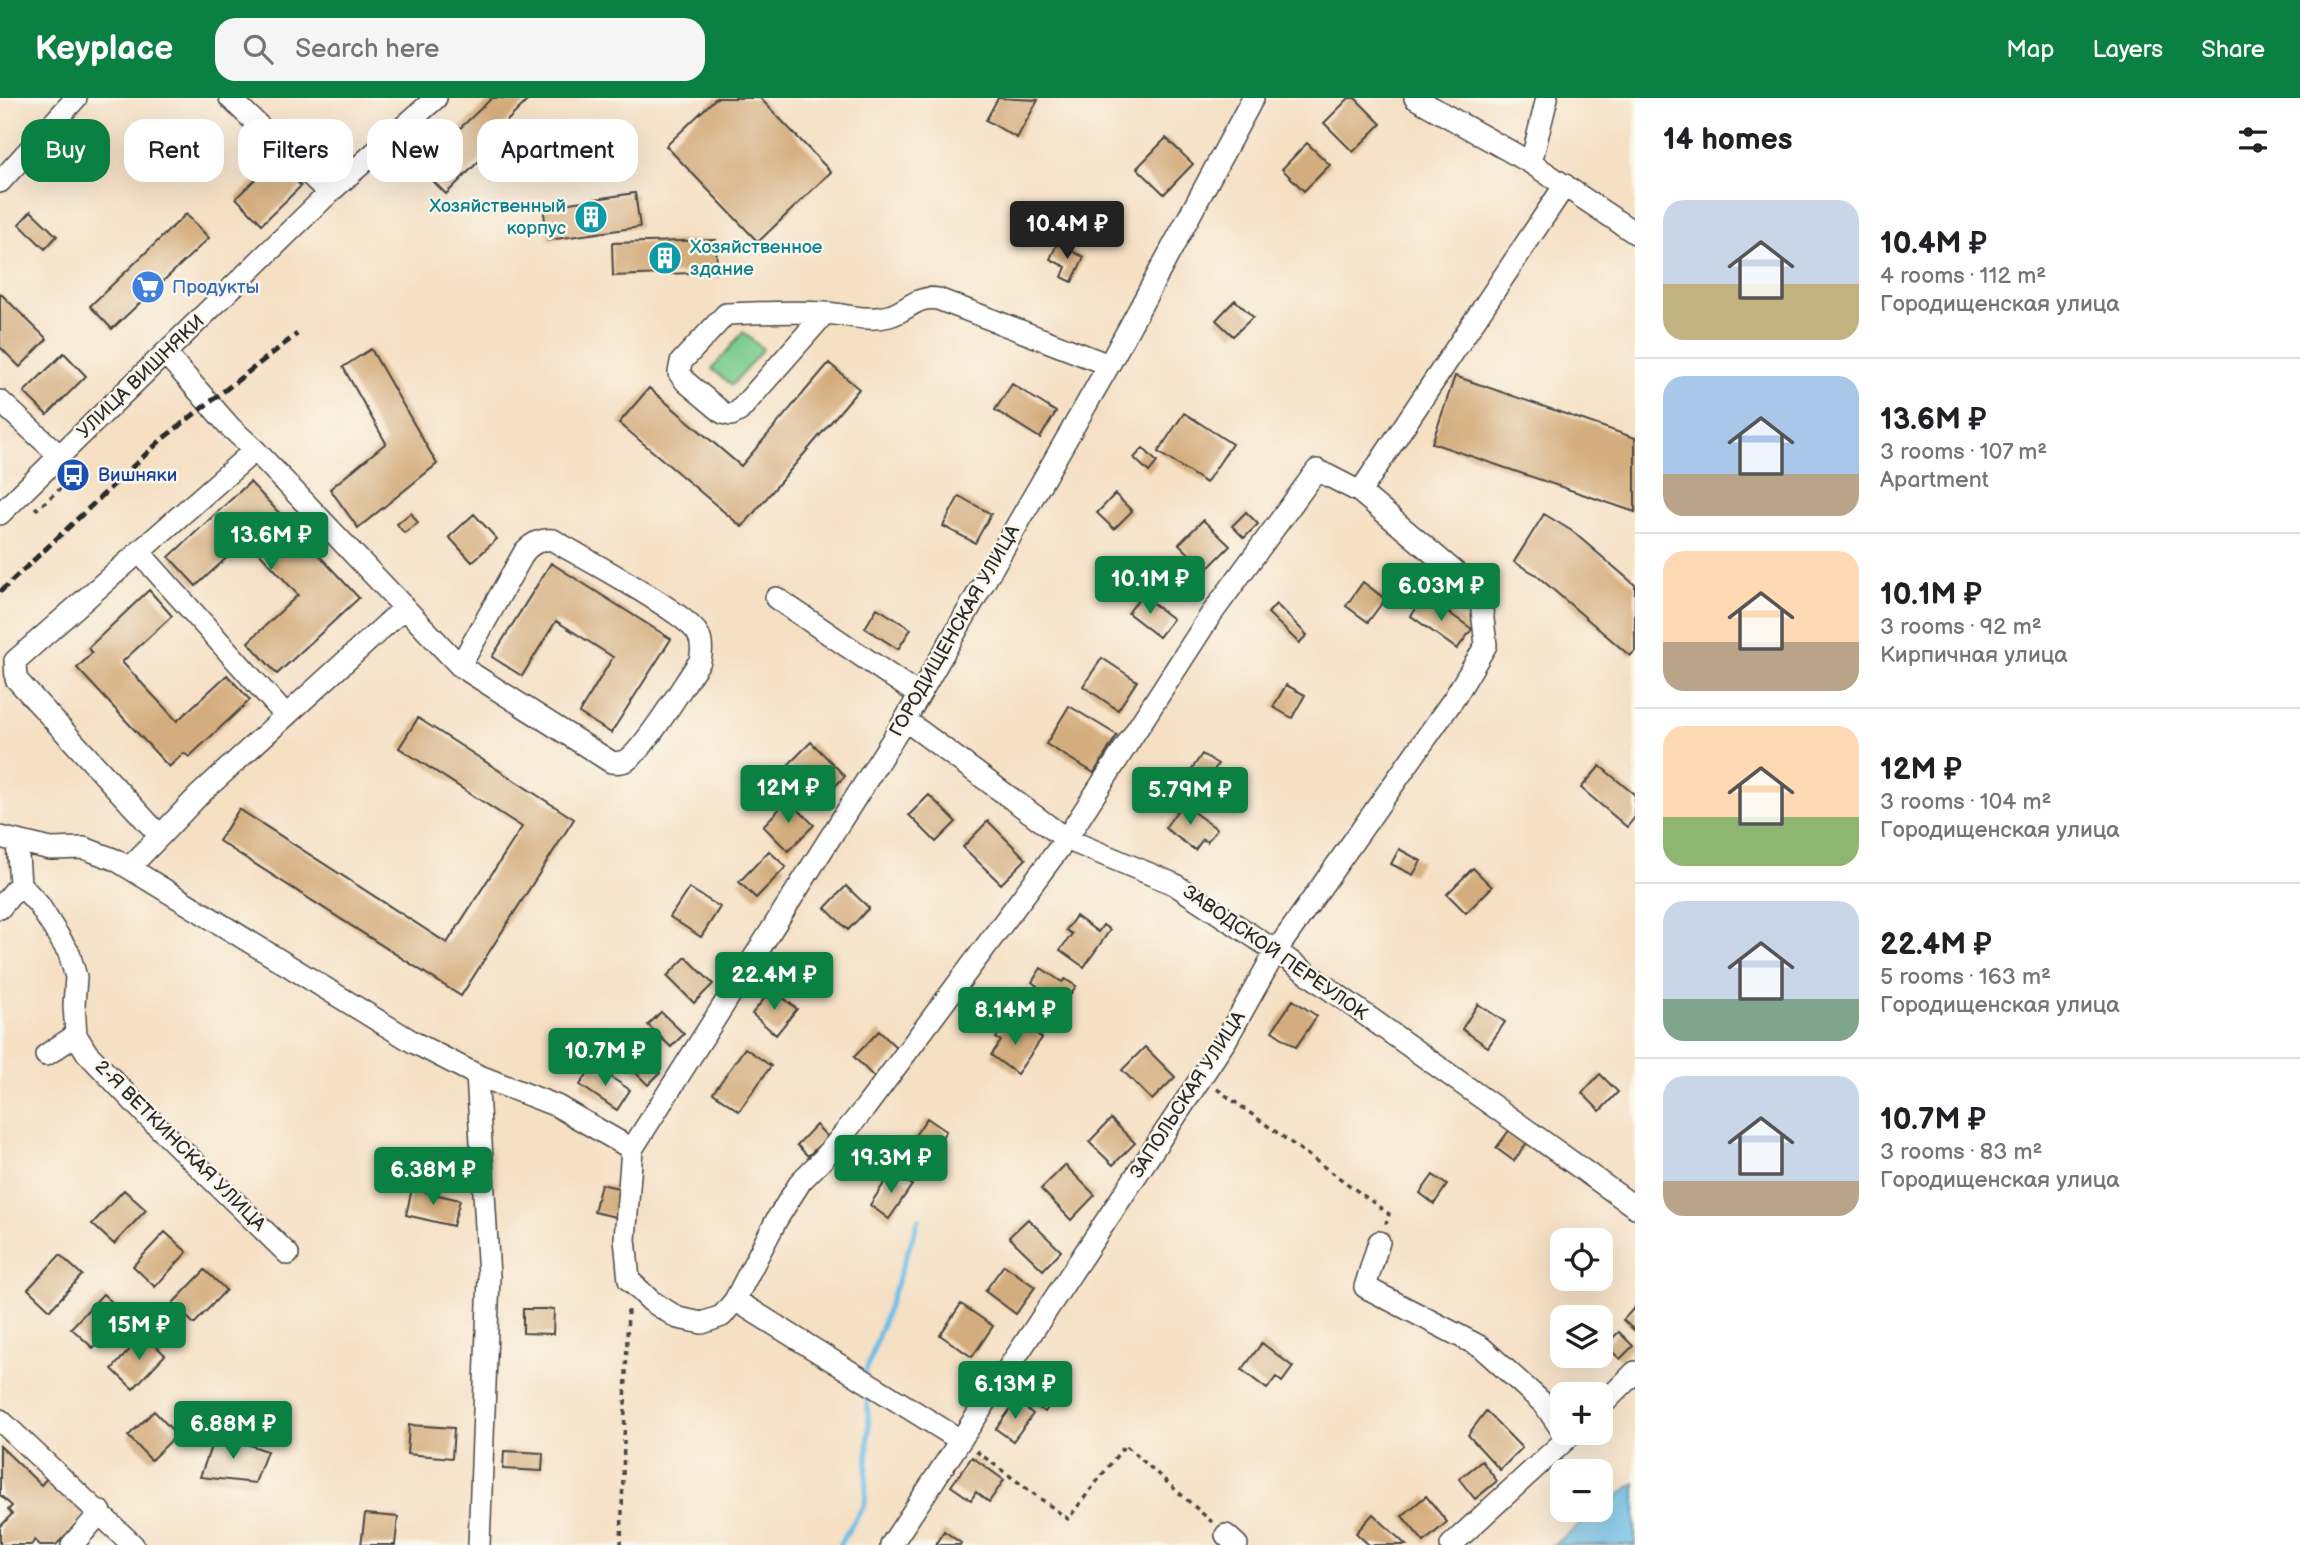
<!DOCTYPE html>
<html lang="en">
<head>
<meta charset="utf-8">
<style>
	:root { --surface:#fff; --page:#f6f6f6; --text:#202124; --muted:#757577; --line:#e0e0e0; --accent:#0b8043 }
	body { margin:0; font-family:"Balsamiq Sans",sans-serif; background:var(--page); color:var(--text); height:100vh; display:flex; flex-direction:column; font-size:26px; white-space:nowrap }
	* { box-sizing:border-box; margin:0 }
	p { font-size:23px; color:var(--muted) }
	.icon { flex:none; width:38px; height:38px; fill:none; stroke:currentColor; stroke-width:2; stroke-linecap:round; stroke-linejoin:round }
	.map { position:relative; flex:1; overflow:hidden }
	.sheet { display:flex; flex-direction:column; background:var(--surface); width:665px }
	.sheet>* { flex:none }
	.banner { position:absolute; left:21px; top:21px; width:665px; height:63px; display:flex; gap:14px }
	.buttons { position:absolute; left:1550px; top:1130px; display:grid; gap:14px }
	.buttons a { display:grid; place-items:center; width:63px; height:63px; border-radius:14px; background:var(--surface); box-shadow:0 7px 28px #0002; font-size:35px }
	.price { position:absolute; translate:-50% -60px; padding:0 16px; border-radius:7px; background:var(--accent); color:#fff; font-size:23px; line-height:46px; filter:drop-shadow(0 2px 4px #0008) }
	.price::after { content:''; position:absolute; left:50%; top:42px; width:21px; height:16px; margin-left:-10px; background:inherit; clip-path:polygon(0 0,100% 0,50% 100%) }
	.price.current { background:#222; color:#fff }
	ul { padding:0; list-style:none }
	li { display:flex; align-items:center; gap:21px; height:175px; padding:0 28px }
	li+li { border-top:2px solid var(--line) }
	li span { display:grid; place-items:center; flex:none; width:196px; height:140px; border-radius:21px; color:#555 }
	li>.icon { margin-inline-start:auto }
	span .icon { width:84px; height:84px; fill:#fffc; stroke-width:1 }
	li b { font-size:30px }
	h2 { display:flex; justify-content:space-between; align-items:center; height:84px; padding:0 28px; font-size:30px }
	.tag { padding:0 24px; border-radius:21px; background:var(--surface); box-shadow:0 7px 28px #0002; font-size:24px; line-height:63px }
	.tag.current { background:var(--accent); color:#fff }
	header { display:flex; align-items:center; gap:42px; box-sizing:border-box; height:98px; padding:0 35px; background:var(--accent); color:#fff }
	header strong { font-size:33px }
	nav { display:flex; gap:38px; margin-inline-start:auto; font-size:24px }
	.search { width:490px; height:63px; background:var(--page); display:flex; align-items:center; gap:18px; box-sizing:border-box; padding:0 24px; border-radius:21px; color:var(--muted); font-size:26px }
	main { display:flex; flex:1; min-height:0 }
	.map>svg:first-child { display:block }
</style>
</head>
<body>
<header>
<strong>Keyplace</strong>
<div class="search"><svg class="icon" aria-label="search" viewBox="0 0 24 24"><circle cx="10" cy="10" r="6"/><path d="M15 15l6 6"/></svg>Search here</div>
<nav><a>Map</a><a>Layers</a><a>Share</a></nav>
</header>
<main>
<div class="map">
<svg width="1635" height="1447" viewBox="0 0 1635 1447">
	<rect width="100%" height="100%" fill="#fbf7ec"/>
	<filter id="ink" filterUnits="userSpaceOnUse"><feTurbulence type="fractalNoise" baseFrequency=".0143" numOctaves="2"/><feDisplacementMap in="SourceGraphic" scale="14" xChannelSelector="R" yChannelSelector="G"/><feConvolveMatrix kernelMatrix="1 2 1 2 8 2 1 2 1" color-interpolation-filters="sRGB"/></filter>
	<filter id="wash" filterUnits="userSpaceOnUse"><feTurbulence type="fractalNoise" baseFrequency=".00686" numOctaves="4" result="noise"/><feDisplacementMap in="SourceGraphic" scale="28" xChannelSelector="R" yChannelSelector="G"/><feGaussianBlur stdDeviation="1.57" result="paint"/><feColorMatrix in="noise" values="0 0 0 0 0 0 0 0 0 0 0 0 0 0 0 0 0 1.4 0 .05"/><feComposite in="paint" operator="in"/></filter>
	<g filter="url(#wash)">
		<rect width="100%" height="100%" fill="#f5e0c4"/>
		<path fill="#7acc8e" stroke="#527c5c" stroke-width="2" d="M 743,234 L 763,251 L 732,287 L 712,271 Z"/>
		<path fill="#6bbde7" stroke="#4b7489" stroke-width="2" d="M 1635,1385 L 1635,1447 L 1553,1447 Z"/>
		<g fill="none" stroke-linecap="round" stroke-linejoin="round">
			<path stroke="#6bbde7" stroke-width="5" d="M 865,1276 L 919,1121
				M 839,1447 L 865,1406 L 869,1329 L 866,1289"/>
		</g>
		<g id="blocks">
			<path fill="#d4ad7e" d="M 492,0 L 530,0 L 501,29 L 507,35 L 446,96 L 419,69 Z
				M 716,0 L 760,0 L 831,74 L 758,144 L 666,48 Z
				M 998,0 L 1038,2 L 1017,40 L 986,22 Z
				M 1349,0 L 1355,0 L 1381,26 L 1353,54 L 1324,25 Z
				M 1166,40 L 1193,66 L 1164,96 L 1137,70 Z
				M 1307,45 L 1330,67 L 1304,93 L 1282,71 Z
				M 275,62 L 301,88 L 262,126 L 236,100 Z
				M 635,95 L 640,129 L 548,142 L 543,109 Z
				M 31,113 L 57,138 L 45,151 L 19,126 Z
				M 186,116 L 209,140 L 112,231 L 90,208 Z
				M 716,142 L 717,174 L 613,178 L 612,145 Z
				M 1057,146 L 1084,159 L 1072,184 L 1062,179 L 1066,169 L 1050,161 Z
				M 0,195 L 47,241 L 20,269 L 0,249 Z
				M 1235,202 L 1253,219 L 1233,238 L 1216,222 Z
				M 371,251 L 437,366 L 358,430 L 330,391 L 386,345 L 343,269 Z
				M 64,255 L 86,278 L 47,317 L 24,294 Z
				M 829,265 L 859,291 L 742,429 L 619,325 L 649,290 L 741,368 Z
				M 1455,278 L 1635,340 L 1635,414 L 1432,345 Z
				M 1012,286 L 1056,314 L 1040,340 L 995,312 Z
				M 1184,315 L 1232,346 L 1206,385 L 1158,354 Z
				M 1143,350 L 1157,364 L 1149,374 L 1134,360 Z
				M 250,384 L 359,500 L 277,576 L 248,544 L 298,497 L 247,441 L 196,488 L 169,459 Z
				M 1115,396 L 1132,413 L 1114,431 L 1097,415 Z
				M 959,398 L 991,416 L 975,445 L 943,428 Z
				M 1246,414 L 1258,426 L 1244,440 L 1232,428 Z
				M 411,415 L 418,425 L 404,435 L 397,426 Z
				M 474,416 L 497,441 L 472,464 L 449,439 Z
				M 1544,416 L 1572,433 L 1635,487 L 1635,553 L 1630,558 L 1535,476 L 1514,464 Z
				M 1203,422 L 1230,448 L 1206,472 L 1179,446 Z
				M 551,465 L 671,541 L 611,635 L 579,615 L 613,559 L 556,523 L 522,578 L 492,559 Z
				M 1363,484 L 1385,501 L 1368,524 L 1346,508 Z
				M 149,492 L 172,518 L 122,564 L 177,623 L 227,577 L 250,602 L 189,659 L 184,655 L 169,669 L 77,570 L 92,555 L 88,550 Z
				M 1142,497 L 1173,521 L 1159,539 L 1128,515 Z
				M 1425,498 L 1472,531 L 1457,551 L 1411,518 Z
				M 1276,506 L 1307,537 L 1299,545 L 1268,515 Z
				M 877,510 L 911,531 L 898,551 L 865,530 Z
				M 1102,560 L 1137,583 L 1118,612 L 1083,588 Z
				M 1286,587 L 1305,597 L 1292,620 L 1273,609 Z
				M 1069,608 L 1117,637 L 1094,675 L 1046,646 Z
				M 418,620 L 574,721 L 461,898 L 219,743 L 239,711 L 447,845 L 522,729 L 399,650 Z
				M 811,644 L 845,678 L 823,701 L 788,667 Z
				M 1202,656 L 1218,666 L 1208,681 L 1192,671 Z
				M 1600,668 L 1635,697 L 1635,719 L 1627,729 L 1581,690 Z
				M 929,697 L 956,724 L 936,744 L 909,717 Z
				M 788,702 L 814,727 L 788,753 L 763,728 Z
				M 1182,706 L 1217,731 L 1207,744 L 1203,741 L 1195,752 L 1165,730 Z
				M 988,723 L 1026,761 L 1001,786 L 963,749 Z
				M 1399,751 L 1421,763 L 1413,777 L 1391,766 Z
				M 769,753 L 786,769 L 756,800 L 739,784 Z
				M 1473,770 L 1492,789 L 1466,815 L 1447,796 Z
				M 846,788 L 869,810 L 848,832 L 825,810 Z
				M 689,790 L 720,809 L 701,839 L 670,819 Z
				M 1076,818 L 1098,834 L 1103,827 L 1110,832 L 1084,869 L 1060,852 L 1072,836 L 1066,832 Z
				M 686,859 L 713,886 L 694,905 L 667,878 Z
				M 1041,870 L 1062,884 L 1065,881 L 1076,888 L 1052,924 L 1025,906 L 1037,888 L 1032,884 Z
				M 772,891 L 797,911 L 776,937 L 752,916 Z
				M 1293,902 L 1317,918 L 1296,949 L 1272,933 Z
				M 1478,906 L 1505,924 L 1488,949 L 1462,931 Z
				M 661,914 L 684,936 L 671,949 L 648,927 Z
				M 1007,924 L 1023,936 L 1028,930 L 1042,940 L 1017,976 L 991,957 L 1001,943 L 996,940 Z
				M 879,933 L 900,953 L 874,979 L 854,959 Z
				M 1145,949 L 1175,979 L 1152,1002 L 1122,972 Z
				M 745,950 L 771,968 L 739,1013 L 713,995 Z
				M 638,952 L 660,975 L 648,987 L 626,965 Z
				M 593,967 L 630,992 L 617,1012 L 580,987 Z
				M 1600,976 L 1618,994 L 1600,1013 L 1582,995 Z
				M 927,1020 L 946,1033 L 925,1065 L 905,1052 Z
				M 1111,1021 L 1135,1045 L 1113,1067 L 1089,1044 Z
				M 816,1027 L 828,1039 L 808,1058 L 797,1047 Z
				M 1511,1030 L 1528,1043 L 1514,1063 L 1496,1050 Z
				M 1065,1067 L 1095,1097 L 1071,1122 L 1041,1091 Z
				M 892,1073 L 912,1087 L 889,1121 L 870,1107 Z
				M 1433,1077 L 1447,1087 L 1434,1106 L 1420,1095 Z
				M 601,1086 L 627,1092 L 620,1120 L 594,1114 Z
				M 412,1091 L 460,1102 L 453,1128 L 406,1117 Z
				M 124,1092 L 146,1112 L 114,1146 L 92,1126 Z
				M 1028,1121 L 1061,1153 L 1043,1172 L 1009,1139 Z
				M 165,1134 L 187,1154 L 155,1189 L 133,1168 Z
				M 60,1157 L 82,1177 L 50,1212 L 28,1191 Z
				M 1004,1167 L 1035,1189 L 1016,1216 L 985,1193 Z
				M 205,1172 L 226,1192 L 194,1226 L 173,1205 Z
				M 103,1196 L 125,1216 L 93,1250 L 71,1230 Z
				M 961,1206 L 993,1228 L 972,1259 L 940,1237 Z
				M 1635,1209 L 1635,1233 L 1623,1222 Z
				M 523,1211 L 554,1211 L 553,1236 L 523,1235 Z
				M 1619,1234 L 1633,1248 L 1620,1261 L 1605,1247 Z
				M 144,1236 L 165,1257 L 133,1291 L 112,1271 Z
				M 1262,1245 L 1293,1269 L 1282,1284 L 1276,1279 L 1267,1291 L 1242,1272 Z
				M 1032,1277 L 1058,1295 L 1045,1314 L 1019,1297 Z
				M 1016,1303 L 1033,1316 L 1013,1343 L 996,1331 Z
				M 154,1313 L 177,1337 L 151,1362 L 128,1338 Z
				M 1486,1313 L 1522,1350 L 1500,1372 L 1468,1337 Z
				M 409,1327 L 454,1330 L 452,1360 L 407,1356 Z
				M 216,1335 L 267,1353 L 255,1385 L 200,1379 Z
				M 0,1348 L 41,1387 L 49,1378 L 87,1415 L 56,1447 L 40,1447 L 35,1442 L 31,1447 L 0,1447 L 0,1429 L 12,1416 L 8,1412 L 12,1408 L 0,1397 Z
				M 504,1353 L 543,1355 L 542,1373 L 503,1371 Z
				M 972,1359 L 1004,1382 L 989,1404 L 976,1394 L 971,1402 L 951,1388 Z
				M 1482,1363 L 1497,1383 L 1475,1401 L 1459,1381 Z
				M 1426,1398 L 1447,1424 L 1424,1444 L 1402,1418 Z
				M 365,1416 L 398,1419 L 395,1447 L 361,1447 Z
				M 1373,1416 L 1406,1447 L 1369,1447 L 1356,1435 Z
				M 944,1433 L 961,1445 L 960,1447 L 935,1447 Z"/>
		</g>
	</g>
	<g filter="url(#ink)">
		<use href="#blocks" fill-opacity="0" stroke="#494642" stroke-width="2"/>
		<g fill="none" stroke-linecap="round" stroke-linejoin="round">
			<defs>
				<path id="minor" d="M 230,0 L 329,95
					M 1253,0 L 1109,267 L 905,622 L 632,1051 L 625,1141 L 629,1182 L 651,1203 L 678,1220 L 702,1225 L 722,1218 L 735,1202 L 777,1121 L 801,1083 L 824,1060 L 865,1010 L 1066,741 L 1210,518 L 1317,372 L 1360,394 L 1565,87
					M 1415,0 L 1531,65 L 1635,135
					M 1531,65 L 1547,0
					M 0,84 L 76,0
					M 825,215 L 739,313 L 731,317 L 723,315 L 686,284 L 679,275 L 681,264 L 726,216 C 759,215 792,213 824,215 C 845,216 867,224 889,218 C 907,213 917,197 938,201 L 1109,267
					M 166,256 L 230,329 L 255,352 L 460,568 L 525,453 C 534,444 541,441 553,442 C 581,459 686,514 698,536 C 703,545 702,554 700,563 C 685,584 646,650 627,662 C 621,665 617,665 611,664 L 460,568
					M 0,303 L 60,358
					M 255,352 L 15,563 L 16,581 L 160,738 L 199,697 L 403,511
					M 0,416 L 329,95 L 436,0
					M 139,454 L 286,618
					M 776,500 L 919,597
					M 905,622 L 1066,741 L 1174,786 L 1283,858 L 1635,1109
					M 0,739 L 51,751 L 84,750 L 116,762 L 413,944 L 477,977 L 557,1008 L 632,1051
					M 17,743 L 20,786 L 39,807 L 69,855 L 76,879 L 74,907 L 76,937 L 87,955 L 149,1020 L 288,1156
					M 129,770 L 160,738
					M 0,810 L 20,786
					M 46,957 L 76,937
					M 477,977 L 489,1179 L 479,1447
					M 1379,1144 L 1365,1189 L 1481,1249 L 1544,1306 L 1563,1334
					M 735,1202 L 960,1342
					M 1601,1308 L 1635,1274
					M 0,1322 L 133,1447
					M 1226,1437 L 1237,1447
					M 72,1447 L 101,1414
					M 891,1447 L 1226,942 L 1276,853 L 1455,599 L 1486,547 L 1480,495 L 1360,394
					M 1451,1447 L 1573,1335"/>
			</defs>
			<use href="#minor" stroke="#494642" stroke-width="24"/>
			<path stroke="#494642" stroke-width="3.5" stroke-dasharray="5 5" stroke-linecap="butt" d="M 35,409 L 37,411 L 62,389
				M 1217,991 L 1389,1116 L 1386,1126
				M 976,1353 L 1068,1421 L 1125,1347 L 1212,1424
				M 621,1447 L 628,1208"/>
			<use href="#minor" stroke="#fff" stroke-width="21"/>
			<path stroke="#2b2b2b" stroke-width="5" stroke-dasharray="10 5" stroke-linecap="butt" d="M 0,494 L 161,342 L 297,236"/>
		</g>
	</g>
	<defs>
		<symbol id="building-disc" viewBox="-11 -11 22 22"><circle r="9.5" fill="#0f9aa8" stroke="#fbf7ec"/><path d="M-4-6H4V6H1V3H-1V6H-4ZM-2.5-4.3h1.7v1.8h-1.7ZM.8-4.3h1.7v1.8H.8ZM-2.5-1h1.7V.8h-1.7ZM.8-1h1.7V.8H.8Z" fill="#fff"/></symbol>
		<symbol id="supermarket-disc" viewBox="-11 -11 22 22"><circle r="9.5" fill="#3f7fe0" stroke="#fbf7ec"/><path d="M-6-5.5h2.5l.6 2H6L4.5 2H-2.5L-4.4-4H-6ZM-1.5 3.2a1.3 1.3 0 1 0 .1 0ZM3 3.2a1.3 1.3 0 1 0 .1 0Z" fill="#fff"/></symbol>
		<symbol id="bus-disc" viewBox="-11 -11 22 22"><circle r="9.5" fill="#1a4fb4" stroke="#fbf7ec"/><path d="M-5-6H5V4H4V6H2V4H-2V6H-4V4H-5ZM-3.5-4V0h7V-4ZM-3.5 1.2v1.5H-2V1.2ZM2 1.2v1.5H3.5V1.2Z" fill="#fff"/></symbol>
	</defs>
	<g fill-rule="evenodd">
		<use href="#building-disc" x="572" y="100" width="38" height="38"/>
		<use href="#building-disc" x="646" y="141" width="38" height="38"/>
		<use href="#supermarket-disc" x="129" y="170" width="38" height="38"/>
		<use href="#bus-disc" x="54" y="358" width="38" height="38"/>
	</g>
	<g text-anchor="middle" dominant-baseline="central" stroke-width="5" stroke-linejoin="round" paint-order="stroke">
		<g font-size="19" fill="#0d838f" stroke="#fbf7ec" text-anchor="end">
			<text x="566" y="108">Хозяйственный<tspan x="566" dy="22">корпус</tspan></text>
			<text x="690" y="149" text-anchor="start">Хозяйственное<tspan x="690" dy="22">здание</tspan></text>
		</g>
		<g font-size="19" fill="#366cbe" stroke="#fbf7ec" text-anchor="start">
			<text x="172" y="189">Продукты</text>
		</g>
		<g font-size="19" fill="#2b2b2b" stroke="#fbf7ec">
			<text transform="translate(141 279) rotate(-44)">УЛИЦА ВИШНЯКИ</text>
			<text transform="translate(955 533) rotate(-60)">ГОРОДИЩЕНСКАЯ УЛИЦА</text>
			<text transform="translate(1275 855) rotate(35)">ЗАВОДСКОЙ ПЕРЕУЛОК</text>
			<text transform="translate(1188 997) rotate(-57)">ЗАПОЛЬСКАЯ УЛИЦА</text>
			<text transform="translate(180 1048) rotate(45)">2-Я ВЕТКИНСКАЯ УЛИЦА</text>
		</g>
		<g font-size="19" fill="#164399" stroke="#fbf7ec" text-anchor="start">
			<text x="98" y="377">Вишняки</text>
		</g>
	</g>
</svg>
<div class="buttons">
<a><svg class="icon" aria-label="locate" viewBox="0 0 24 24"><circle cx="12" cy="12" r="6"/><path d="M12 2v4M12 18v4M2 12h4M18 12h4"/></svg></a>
<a><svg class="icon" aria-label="layers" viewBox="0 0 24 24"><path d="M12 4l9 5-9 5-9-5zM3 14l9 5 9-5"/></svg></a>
<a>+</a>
<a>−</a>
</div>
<b class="price current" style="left:1067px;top:163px">10.4M ₽</b>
<b class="price" style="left:271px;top:474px">13.6M ₽</b>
<b class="price" style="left:1150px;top:518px">10.1M ₽</b>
<b class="price" style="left:1441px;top:525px">6.03M ₽</b>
<b class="price" style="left:788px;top:727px">12M ₽</b>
<b class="price" style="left:1190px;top:729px">5.79M ₽</b>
<b class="price" style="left:774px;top:914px">22.4M ₽</b>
<b class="price" style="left:1015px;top:949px">8.14M ₽</b>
<b class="price" style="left:605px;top:990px">10.7M ₽</b>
<b class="price" style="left:891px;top:1097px">19.3M ₽</b>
<b class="price" style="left:433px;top:1109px">6.38M ₽</b>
<b class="price" style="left:139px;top:1264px">15M ₽</b>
<b class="price" style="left:1015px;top:1323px">6.13M ₽</b>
<b class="price" style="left:233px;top:1363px">6.88M ₽</b>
<div class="banner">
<a class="tag current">Buy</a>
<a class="tag">Rent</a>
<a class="tag">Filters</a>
<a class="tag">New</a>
<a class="tag">Apartment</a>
</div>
</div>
<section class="sheet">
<h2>14 homes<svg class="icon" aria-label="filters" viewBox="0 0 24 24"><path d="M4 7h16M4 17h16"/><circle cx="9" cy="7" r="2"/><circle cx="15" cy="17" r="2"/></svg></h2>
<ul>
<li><span style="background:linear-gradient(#c9d6e8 60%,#c2b280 0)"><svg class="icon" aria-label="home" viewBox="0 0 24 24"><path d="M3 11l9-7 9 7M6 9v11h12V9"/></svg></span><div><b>10.4M ₽</b><p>4 rooms · 112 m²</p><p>Городищенская улица</p></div></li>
<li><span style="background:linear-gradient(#a9c7e8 70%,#b9a48a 0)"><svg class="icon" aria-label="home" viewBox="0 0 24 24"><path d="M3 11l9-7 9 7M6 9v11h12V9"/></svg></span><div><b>13.6M ₽</b><p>3 rooms · 107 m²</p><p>Apartment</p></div></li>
<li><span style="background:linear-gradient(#ffd9b3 65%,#b9a48a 0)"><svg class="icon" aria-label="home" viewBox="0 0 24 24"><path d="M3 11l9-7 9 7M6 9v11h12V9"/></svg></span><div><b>10.1M ₽</b><p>3 rooms · 92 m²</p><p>Кирпичная улица</p></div></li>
<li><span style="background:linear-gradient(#ffd9b3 65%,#8fb573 0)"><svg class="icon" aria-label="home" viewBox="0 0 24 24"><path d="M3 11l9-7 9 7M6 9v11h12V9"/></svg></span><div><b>12M ₽</b><p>3 rooms · 104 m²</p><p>Городищенская улица</p></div></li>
<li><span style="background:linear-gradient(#c9d6e8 70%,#7fa58c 0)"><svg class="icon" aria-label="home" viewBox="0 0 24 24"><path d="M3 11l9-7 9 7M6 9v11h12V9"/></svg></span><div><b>22.4M ₽</b><p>5 rooms · 163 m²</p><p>Городищенская улица</p></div></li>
<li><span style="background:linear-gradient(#c9d6e8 75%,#b9a48a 0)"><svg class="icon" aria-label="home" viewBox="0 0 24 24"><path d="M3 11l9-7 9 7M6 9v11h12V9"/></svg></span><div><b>10.7M ₽</b><p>3 rooms · 83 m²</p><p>Городищенская улица</p></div></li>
</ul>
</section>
</main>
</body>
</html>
